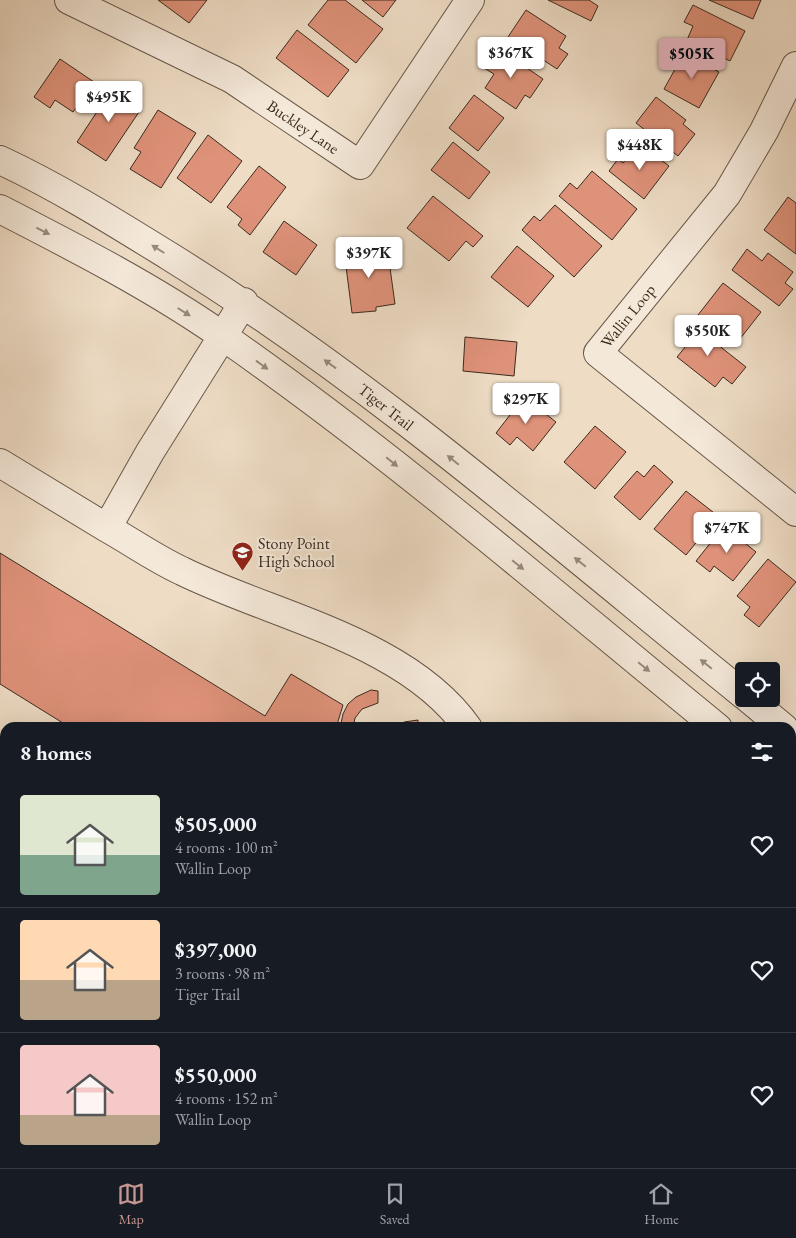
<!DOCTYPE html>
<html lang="en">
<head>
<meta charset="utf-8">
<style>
	:root { --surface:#171b24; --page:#242831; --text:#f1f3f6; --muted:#9ea1a6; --line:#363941; --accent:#c59692 }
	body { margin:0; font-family:"EB Garamond",serif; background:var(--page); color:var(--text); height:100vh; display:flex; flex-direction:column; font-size:19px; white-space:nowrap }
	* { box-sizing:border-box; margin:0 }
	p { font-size:16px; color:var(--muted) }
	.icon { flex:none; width:28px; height:28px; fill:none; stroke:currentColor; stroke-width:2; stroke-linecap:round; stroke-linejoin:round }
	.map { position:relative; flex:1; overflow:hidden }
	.drawer { position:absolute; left:0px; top:722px; width:796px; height:446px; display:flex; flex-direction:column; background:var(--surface); border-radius:15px 15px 0 0; box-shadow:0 5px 20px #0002 }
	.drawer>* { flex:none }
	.tools { position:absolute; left:735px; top:662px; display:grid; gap:10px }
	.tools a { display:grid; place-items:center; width:45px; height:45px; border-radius:5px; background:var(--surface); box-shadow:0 5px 20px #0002; font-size:25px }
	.price { position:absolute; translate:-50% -42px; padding:0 11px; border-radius:5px; background:#fff; color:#222; font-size:16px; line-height:32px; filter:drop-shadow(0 1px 2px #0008) }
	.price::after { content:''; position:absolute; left:50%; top:30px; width:15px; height:11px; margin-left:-8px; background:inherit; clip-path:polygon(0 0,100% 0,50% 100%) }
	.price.current { background:var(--accent); color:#111 }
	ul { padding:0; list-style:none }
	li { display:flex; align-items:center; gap:15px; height:125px; padding:0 20px }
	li+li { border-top:1px solid var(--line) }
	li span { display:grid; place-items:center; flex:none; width:140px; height:100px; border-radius:5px; color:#555 }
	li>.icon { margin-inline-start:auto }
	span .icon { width:60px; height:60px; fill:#fffc; stroke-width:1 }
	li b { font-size:21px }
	h2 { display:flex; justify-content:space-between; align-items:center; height:60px; padding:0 20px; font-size:21px }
	.tab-bar { display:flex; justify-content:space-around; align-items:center; height:70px; border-top:1px solid var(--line); background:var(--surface); font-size:14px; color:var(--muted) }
	.tab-bar a { display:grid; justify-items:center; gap:2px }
	.tab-bar .current { color:var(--accent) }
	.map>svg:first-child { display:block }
</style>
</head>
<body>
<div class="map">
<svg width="796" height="1168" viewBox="0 0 796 1168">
	<rect width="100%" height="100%" fill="#eedcc5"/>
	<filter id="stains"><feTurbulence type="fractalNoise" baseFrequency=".004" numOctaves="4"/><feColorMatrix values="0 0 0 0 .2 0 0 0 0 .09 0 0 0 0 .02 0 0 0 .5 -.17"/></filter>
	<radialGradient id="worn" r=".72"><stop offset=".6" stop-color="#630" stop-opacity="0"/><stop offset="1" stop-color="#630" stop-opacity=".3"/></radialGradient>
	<path fill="#df927a" stroke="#3a2b1e" d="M 158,0 L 207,0 L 189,23 Z
		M 328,0 L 345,0 L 383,29 L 356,63 L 308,25 Z
		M 362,0 L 396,0 L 383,17 Z
		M 548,0 L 589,0 L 598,6 L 591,21 Z
		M 709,0 L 761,0 L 753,19 Z
		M 693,5 L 745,31 L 730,61 L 687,40 L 693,26 L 684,22 Z
		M 526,10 L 566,36 L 559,48 L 568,54 L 557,69 L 508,37 Z
		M 297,30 L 349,70 L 328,97 L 276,58 Z
		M 498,48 L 543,79 L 530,98 L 525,95 L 516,109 L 485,88 L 494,74 L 484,68 Z
		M 684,53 L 719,72 L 699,108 L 664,89 Z
		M 60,59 L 94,82 L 73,112 L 55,100 L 50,108 L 34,97 Z
		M 116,83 L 133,95 L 127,104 L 139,112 L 106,161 L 77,142 Z
		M 474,95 L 504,118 L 478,151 L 449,128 Z
		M 656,97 L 686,120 L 683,124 L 695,134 L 678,156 L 636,123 Z
		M 158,110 L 196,133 L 161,188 L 130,169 L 141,152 L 134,148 Z
		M 208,135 L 242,161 L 211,203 L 177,178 Z
		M 453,142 L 490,172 L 469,199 L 431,170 Z
		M 639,143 L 669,166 L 644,199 L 609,171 L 618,159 L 623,163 Z
		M 259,166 L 286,187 L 250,235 L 238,225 L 242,219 L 227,207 Z
		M 592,171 L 637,209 L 612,240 L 559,196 L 570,183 L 577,189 Z
		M 433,196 L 483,236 L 473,247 L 466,241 L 449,261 L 407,228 Z
		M 788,197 L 796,203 L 796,254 L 764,230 Z
		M 555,205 L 602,246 L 574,277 L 522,230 L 534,216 L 540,221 Z
		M 284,221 L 317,245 L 296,275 L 263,252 Z
		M 387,246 L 395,304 L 376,307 L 376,311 L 352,313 L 344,251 Z
		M 517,246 L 554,276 L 528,307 L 491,277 Z
		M 747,249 L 762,261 L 768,253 L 793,272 L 785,283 L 793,289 L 779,306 L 732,270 Z
		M 723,283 L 761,312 L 736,344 L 698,315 Z
		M 689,322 L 746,367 L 732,384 L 723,377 L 715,387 L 677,357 L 686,346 L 677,339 Z
		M 465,337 L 517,342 L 514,376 L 463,371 Z
		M 524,397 L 556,422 L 533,451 L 517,437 L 510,445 L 496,433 Z
		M 595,426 L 626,452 L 595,489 L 564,462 Z
		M 654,465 L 673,482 L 640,520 L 614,497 L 637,471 L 644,477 Z
		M 686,491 L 718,516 L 686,555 L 654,529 Z
		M 724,526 L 756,552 L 733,581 L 714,566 L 710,572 L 696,561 Z
		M 0,553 L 265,716 L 291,674 L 343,705 L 336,728 L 71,728 L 0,684 Z
		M 768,559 L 796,582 L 759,627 L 744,615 L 750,607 L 737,596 Z
		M 371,690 L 378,691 L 378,703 L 362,709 L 355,718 L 353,728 L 340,728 L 343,714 L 348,704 L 356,697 Z
		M 418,720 L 418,728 L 404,728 L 404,722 Z
		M 5,893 L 5,1030 L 0,1026 L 0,900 Z
		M 0,1156 L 5,1160 L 5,1164 L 295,1164 L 291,1168 L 210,1168 L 206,1164 L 202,1168 L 0,1168 Z
		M 570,1164 L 648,1164 L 644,1168 L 574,1168 Z"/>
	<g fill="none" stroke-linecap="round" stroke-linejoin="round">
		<defs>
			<path id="minor" d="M 69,0 L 232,79 L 360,165 L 470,0
				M 796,66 L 764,131 L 727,194 L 598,353 L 796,512
				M 0,160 C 58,187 114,222 169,256 C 374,383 556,543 744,695
				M 0,209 C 76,248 154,288 224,337 C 396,457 555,595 718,728
				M 244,302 L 150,452 L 107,528 C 132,542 156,559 182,571 C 273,616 407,641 468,728
				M 0,463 L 107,528
				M 749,699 L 784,728
				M 791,787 L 796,791
				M 796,1110 L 793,1116 L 796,1130"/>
		</defs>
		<use href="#minor" stroke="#675748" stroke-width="30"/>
		<use href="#minor" stroke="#f4e8d9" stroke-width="28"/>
	</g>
	<defs><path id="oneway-solid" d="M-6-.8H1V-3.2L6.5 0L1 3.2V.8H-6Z" transform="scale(1.25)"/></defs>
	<g fill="#978a7c">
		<use href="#oneway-solid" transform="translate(43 231) rotate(27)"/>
		<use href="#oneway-solid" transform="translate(158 249) rotate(-148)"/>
		<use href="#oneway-solid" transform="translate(184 312) rotate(32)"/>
		<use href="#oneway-solid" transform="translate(330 364) rotate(-144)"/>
		<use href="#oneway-solid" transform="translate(262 365) rotate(36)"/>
		<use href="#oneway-solid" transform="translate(453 460) rotate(-141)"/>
		<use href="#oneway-solid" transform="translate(392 462) rotate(39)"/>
		<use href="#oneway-solid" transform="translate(580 562) rotate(-141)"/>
		<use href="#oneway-solid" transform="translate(518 565) rotate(39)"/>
		<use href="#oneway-solid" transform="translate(706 664) rotate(-141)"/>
		<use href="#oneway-solid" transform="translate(644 667) rotate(39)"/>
	</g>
	<defs>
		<symbol id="school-pin" viewBox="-11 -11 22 30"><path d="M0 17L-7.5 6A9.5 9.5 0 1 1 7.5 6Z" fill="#8f2418" stroke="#f4e8d9"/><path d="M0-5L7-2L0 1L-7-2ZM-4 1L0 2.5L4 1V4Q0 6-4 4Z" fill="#fff"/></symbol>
	</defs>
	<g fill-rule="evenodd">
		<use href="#school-pin" x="230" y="540" width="25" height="34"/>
	</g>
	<g text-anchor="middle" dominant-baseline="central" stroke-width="4.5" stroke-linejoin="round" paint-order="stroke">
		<g font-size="16" fill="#3a2b1e" stroke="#f4e8d9">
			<text transform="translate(303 127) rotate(34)">Buckley Lane</text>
			<text transform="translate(628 316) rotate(-51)">Wallin Loop</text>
			<text transform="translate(386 407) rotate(38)">Tiger Trail</text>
		</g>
		<g font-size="16" fill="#3a2b1e" stroke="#f4e8d9" text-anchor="start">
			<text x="258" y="543">Stony Point<tspan x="258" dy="18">High School</tspan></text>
		</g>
	</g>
	<rect width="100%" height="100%" filter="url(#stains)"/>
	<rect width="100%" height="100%" fill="url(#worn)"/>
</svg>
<div class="tools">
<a><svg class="icon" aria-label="locate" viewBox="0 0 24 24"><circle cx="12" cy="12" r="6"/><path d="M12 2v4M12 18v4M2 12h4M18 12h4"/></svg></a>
</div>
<b class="price" style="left:511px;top:79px">$367K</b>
<b class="price current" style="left:692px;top:80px">$505K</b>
<b class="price" style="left:109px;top:123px">$495K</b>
<b class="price" style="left:640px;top:171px">$448K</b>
<b class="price" style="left:369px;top:279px">$397K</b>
<b class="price" style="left:708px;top:357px">$550K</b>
<b class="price" style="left:526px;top:425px">$297K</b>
<b class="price" style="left:727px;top:554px">$747K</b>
<section class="drawer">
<h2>8 homes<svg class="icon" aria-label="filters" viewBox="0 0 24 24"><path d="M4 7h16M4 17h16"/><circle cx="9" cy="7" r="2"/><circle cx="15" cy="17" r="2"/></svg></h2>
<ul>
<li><span style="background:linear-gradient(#dfe7d0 60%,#7fa58c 0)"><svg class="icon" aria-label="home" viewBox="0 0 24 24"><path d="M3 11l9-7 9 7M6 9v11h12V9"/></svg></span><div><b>$505,000</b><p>4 rooms · 100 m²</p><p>Wallin Loop</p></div><svg class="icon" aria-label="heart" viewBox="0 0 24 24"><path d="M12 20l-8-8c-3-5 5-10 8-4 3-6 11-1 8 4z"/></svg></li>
<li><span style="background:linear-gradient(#ffd9b3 60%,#b9a48a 0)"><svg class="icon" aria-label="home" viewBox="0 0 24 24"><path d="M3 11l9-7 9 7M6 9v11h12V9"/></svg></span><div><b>$397,000</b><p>3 rooms · 98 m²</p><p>Tiger Trail</p></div><svg class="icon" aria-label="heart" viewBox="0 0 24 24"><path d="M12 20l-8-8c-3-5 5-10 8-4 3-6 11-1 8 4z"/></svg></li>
<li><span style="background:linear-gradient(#f6c9c9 70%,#b9a48a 0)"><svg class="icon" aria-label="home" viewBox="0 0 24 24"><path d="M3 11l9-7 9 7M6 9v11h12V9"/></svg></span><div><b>$550,000</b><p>4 rooms · 152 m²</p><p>Wallin Loop</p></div><svg class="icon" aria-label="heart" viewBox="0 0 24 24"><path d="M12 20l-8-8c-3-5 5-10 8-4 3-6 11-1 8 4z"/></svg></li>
</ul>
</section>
</div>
<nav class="tab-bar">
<a class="current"><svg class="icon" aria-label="map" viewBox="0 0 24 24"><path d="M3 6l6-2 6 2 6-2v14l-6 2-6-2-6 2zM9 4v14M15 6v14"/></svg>Map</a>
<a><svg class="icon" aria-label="saved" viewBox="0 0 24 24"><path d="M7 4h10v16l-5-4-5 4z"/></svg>Saved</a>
<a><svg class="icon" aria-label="home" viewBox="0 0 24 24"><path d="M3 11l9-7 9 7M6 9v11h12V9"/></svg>Home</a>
</nav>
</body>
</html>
